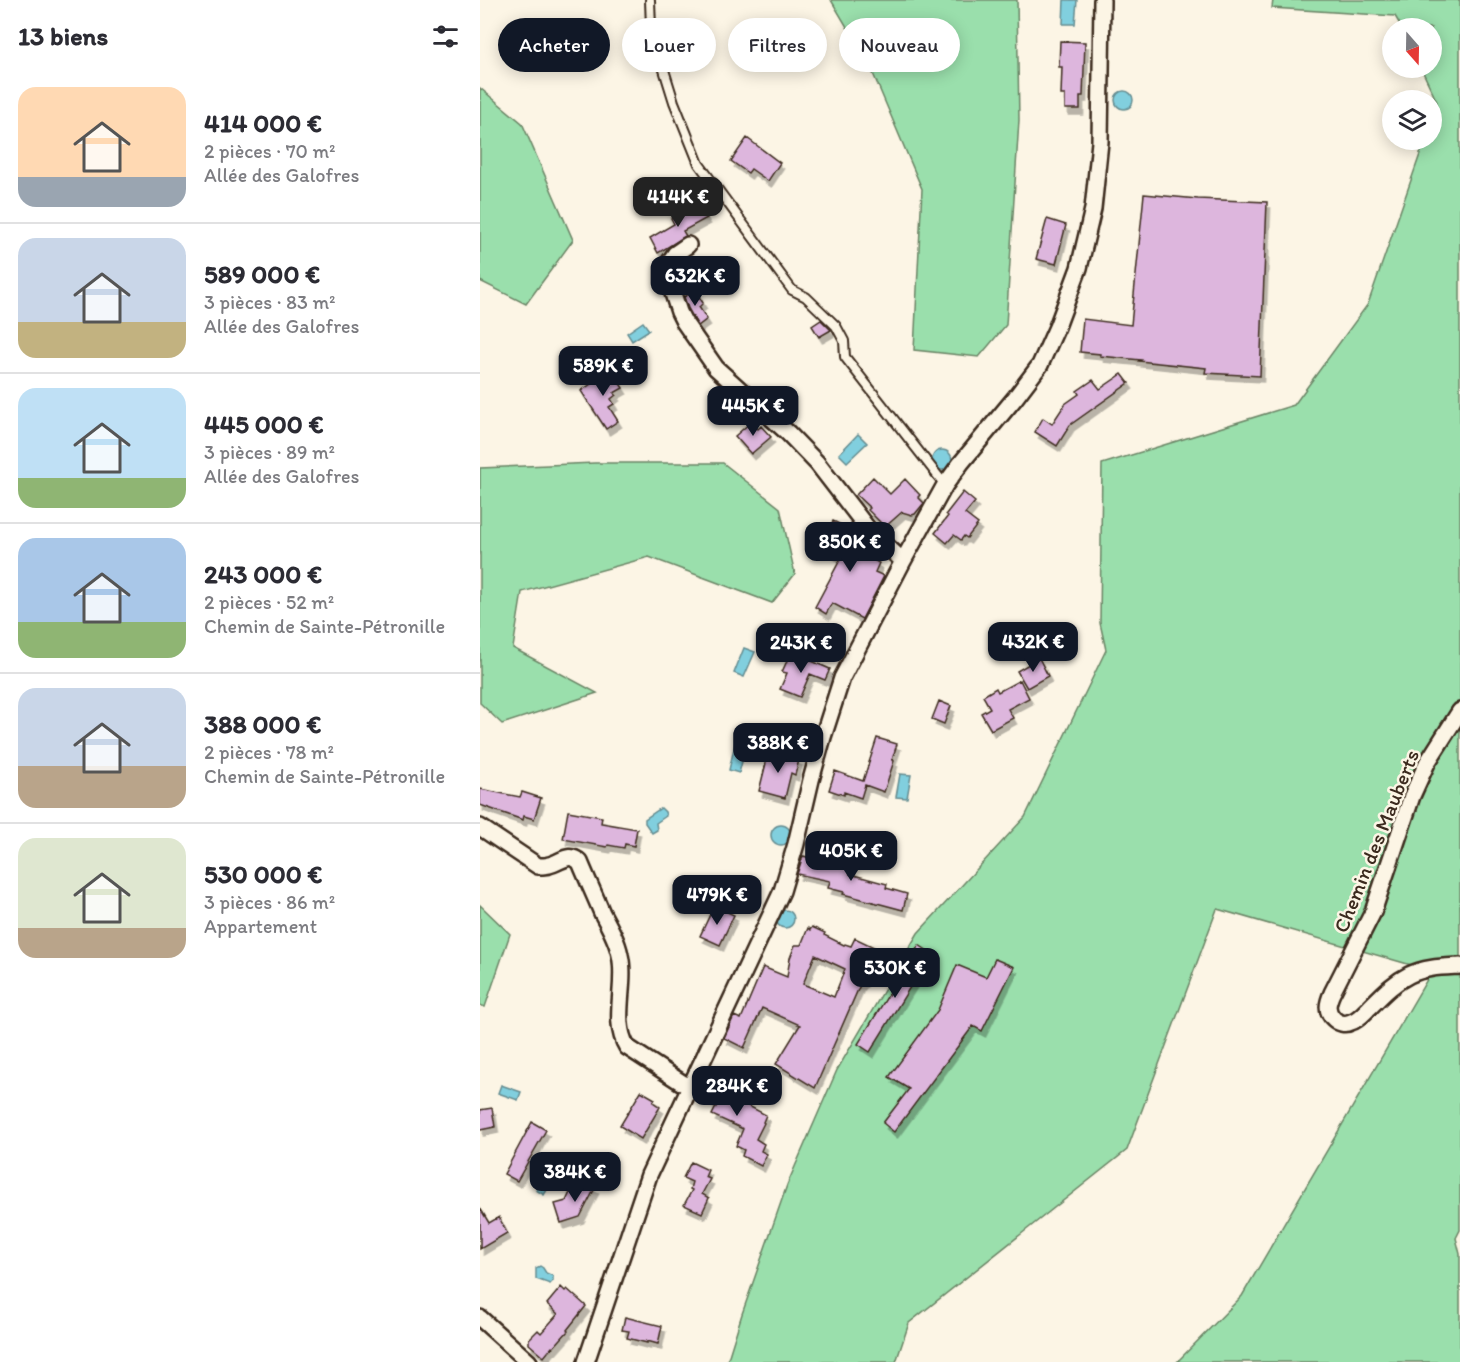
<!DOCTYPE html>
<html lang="fr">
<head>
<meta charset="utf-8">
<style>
	:root { --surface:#fff; --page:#f2f2f3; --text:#2b2b33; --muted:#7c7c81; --line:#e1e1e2; --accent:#111827 }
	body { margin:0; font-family:Itim,sans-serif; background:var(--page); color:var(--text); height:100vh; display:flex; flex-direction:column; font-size:22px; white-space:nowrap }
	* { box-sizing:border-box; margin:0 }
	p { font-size:20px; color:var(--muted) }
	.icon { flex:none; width:33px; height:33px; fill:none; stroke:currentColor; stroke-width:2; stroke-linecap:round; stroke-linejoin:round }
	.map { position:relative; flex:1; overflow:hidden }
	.details { display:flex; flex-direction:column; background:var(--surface); width:480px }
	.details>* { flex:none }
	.top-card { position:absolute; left:18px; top:18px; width:570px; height:54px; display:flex; gap:12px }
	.needle { width:39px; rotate:160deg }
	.controls { position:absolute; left:902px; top:18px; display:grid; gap:12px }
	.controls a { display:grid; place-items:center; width:60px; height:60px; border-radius:50%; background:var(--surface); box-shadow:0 3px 15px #0003; font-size:30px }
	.price { position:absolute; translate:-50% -51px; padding:0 14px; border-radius:12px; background:var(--accent); color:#fff; font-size:20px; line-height:39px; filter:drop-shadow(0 2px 3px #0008) }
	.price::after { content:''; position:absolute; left:50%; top:36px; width:18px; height:14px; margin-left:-9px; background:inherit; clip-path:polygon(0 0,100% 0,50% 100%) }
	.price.active { background:#222; color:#fff }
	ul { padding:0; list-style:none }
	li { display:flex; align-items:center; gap:18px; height:150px; padding:0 18px }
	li+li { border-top:2px solid var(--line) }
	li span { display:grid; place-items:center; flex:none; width:168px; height:120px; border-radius:18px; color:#555 }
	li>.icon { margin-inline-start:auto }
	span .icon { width:72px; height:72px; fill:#fffc; stroke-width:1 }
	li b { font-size:26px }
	h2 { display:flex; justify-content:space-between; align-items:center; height:72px; padding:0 18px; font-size:26px }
	.chip { padding:0 21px; border-radius:27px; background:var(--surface); box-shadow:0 3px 15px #0003; font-size:21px; line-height:54px }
	.chip.active { background:var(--accent); color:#fff }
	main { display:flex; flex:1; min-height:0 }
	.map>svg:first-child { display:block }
</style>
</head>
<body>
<main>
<section class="details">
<h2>13 biens<svg class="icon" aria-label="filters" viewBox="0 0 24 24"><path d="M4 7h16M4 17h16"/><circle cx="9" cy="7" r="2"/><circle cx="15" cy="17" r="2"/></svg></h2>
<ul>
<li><span style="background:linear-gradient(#ffd9b3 75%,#9aa5b1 0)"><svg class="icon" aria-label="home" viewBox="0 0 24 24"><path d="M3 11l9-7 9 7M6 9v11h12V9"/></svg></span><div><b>414 000 €</b><p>2 pièces · 70 m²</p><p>Allée des Galofres</p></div></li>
<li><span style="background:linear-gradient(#c9d6e8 70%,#c2b280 0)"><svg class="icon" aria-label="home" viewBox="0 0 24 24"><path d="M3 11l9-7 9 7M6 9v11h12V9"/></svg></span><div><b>589 000 €</b><p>3 pièces · 83 m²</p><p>Allée des Galofres</p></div></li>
<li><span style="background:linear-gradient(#bfe0f5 75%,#8fb573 0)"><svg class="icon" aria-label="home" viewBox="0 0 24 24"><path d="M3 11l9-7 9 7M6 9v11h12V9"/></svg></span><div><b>445 000 €</b><p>3 pièces · 89 m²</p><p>Allée des Galofres</p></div></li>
<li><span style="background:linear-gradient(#a9c7e8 70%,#8fb573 0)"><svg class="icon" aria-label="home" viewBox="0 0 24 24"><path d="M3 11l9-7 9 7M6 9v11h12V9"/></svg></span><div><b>243 000 €</b><p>2 pièces · 52 m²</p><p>Chemin de Sainte-Pétronille</p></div></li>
<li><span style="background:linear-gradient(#c9d6e8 65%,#b9a48a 0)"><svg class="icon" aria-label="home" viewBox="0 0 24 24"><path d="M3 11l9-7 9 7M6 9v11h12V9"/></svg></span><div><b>388 000 €</b><p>2 pièces · 78 m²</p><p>Chemin de Sainte-Pétronille</p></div></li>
<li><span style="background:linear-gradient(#dfe7d0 75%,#b9a48a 0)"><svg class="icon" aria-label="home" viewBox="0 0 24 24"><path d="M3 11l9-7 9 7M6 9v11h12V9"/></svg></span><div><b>530 000 €</b><p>3 pièces · 86 m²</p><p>Appartement</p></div></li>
</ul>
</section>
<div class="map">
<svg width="980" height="1362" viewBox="0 0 980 1362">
	<defs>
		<filter id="shadow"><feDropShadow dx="3.5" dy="6" stdDeviation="0" flood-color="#0004"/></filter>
	</defs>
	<rect width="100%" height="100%" fill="#fcf5e5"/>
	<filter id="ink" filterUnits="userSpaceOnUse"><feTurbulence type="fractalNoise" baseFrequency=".0167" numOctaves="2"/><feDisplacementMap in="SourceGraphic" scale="12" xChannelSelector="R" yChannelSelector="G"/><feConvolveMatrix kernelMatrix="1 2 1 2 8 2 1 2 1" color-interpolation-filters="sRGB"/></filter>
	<g filter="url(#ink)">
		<path fill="#9adfac" stroke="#6a8465" stroke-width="1.5" d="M 351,0 L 537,0 L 539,120 L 526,325 L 499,357 L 434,350 L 442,189 L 389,64 Z
			M 793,0 L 980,0 L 980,1230 L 976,1238 L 980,1254 L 980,1362 L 697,1362 L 762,1296 L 952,971 L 737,909 L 647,1150 L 429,1323 L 416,1362 L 247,1362 L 262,1314 L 307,1185 L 357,1070 L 438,933 L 545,817 L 626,650 L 620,623 L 622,464 L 814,405 L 888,304 L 945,140 L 951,140 L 951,121 L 957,102 L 941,68 L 951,68 L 951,28 L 922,28 L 915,16 L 792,8 Z
			M 0,88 L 42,123 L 93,240 L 46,304 L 0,281 Z
			M 115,463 L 243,463 L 300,508 L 315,574 L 292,603 L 169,557 L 42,592 L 33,648 L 117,693 L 22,724 L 0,703 L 0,468 Z
			M 0,905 L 30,934 L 5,1007 L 0,1005 Z"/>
		<path fill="#81cfde" stroke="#658d91" stroke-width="1.5" d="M 584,0 L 597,0 L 595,24 L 583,24 Z
			M635 100a9 9 0 1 1 18 0a9 9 0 1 1-18 0Z
			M 163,322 L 169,330 L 152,341 L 147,333 Z
			M 107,358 L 115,370 L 111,373 L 108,370 L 95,378 L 89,369 Z
			M 378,434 L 387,443 L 367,462 L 359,454 Z
			M452 460a10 10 0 1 1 20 0a10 10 0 1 1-20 0Z
			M 264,648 L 275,652 L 264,677 L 254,673 Z
			M 255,744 L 266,747 L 259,773 L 249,770 Z
			M 420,774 L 431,775 L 427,798 L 416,797 Z
			M 181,808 L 185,812 L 186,816 L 176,823 L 177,830 L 172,833 L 165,823 L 165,819 Z
			M291 835a10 10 0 1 1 20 0a10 10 0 1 1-20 0Z
			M296 919a9 9 0 1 1 18 0a9 9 0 1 1-18 0Z
			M 21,1085 L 41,1092 L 38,1100 L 18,1093 Z
			M 66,1173 L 74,1178 L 64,1195 L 56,1190 Z
			M 60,1266 L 63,1268 L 66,1273 L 73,1276 L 73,1281 L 70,1284 L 56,1279 L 56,1268 Z"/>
		<path fill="#ddb6dd" stroke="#3b2a1e" stroke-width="1.5" fill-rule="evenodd" filter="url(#shadow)" d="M 580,41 L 605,42 L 603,96 L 600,96 L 600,109 L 585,109 L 585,95 L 581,95 L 582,67 L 579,67 Z
			M 267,138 L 300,163 L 288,181 L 271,169 L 268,173 L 251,161 Z
			M 664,194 L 718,199 L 787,202 L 780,376 L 725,373 L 726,368 L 659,361 L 661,360 L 620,356 L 620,354 L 600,352 L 603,319 L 651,325 Z
			M 218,203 L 227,218 L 203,231 L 206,236 L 178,253 L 170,238 L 194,224 L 191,218 Z
			M 567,219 L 586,225 L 576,264 L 556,259 Z
			M 215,290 L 223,303 L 219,307 L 227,319 L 218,326 L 208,308 L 204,297 Z
			M 341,320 L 351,330 L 339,337 L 332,326 Z
			M 131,370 L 143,388 L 134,393 L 136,395 L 131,399 L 134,404 L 129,407 L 138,421 L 126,429 L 101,391 Z
			M 642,374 L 649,383 L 590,425 L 577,446 L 555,432 L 563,418 L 572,424 L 585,404 L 599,394 L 597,391 L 613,380 L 620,389 Z
			M 271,422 L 278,429 L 281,426 L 291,437 L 271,454 L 255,436 Z
			M 393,477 L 410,494 L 425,479 L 440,495 L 438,497 L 444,503 L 435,514 L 432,515 L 422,512 L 405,527 L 388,510 L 390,508 L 376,495 Z
			M 483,492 L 495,502 L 485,514 L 498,524 L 487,538 L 484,536 L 481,540 L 474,535 L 467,543 L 455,533 L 468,516 L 466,514 Z
			M 353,521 L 380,534 L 394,548 L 388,557 L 399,563 L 395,572 L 404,576 L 382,619 L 352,603 L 346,614 L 335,607 L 361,558 L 342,549 L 348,538 L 345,537 Z
			M 311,652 L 350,669 L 345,680 L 330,674 L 320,697 L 300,689 L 307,673 L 302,672 Z
			M 559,658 L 568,676 L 547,688 L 537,671 Z
			M 540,680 L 549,698 L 528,709 L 533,718 L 511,730 L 501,713 L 510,708 L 503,696 L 516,688 L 518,692 Z
			M 459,701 L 471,706 L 464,724 L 452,719 Z
			M 397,738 L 417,744 L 412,760 L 414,761 L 404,792 L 385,785 L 381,798 L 364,792 L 364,795 L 349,790 L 355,771 L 383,781 Z
			M 289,751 L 319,760 L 315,775 L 311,773 L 305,798 L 279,791 Z
			M 0,789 L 40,797 L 42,792 L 61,798 L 54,819 L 44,816 L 43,820 L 0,805 Z
			M 88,811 L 122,817 L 121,823 L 157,829 L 154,846 L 145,844 L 144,848 L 128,845 L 127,847 L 83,839 Z
			M 345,855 L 373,863 L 370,874 L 407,884 L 406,888 L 427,894 L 423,910 L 363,894 L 364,892 L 348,888 L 350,881 L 317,874 L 323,856 L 344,861 Z
			M 234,906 L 254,915 L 240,945 L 220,936 Z
			M 332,927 L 345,933 L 344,935 L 364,945 L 365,944 L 371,946 L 375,938 L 394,947 L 386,965 L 390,967 L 384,980 L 380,985 L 335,1088 L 296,1064 L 320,1025 L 282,1008 L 264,1048 L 244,1038 L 254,1016 L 261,1019 L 283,967 L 307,977 L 310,958 L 315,945 L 321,945 L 328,928 L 330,930 ZM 335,955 L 365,969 L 354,997 L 323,984 Z
			M 439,945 L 451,953 L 390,1052 L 378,1044 Z
			M 515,959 L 534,967 L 502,1031 L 493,1026 L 414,1132 L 403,1123 L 429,1089 L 409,1077 L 458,1010 L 477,965 L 506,977 Z
			M 230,1076 L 261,1092 L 257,1100 L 286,1115 L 283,1122 L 284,1123 L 276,1139 L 284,1144 L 281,1151 L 287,1154 L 281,1166 L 262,1156 L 264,1150 L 256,1146 L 263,1129 L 232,1115 L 237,1105 L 220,1097 Z
			M 161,1091 L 175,1099 L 173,1102 L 180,1107 L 161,1139 L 140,1126 Z
			M 12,1108 L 15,1127 L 0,1130 L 0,1110 Z
			M 52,1122 L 66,1130 L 37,1181 L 24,1174 Z
			M 211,1162 L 228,1170 L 225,1177 L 230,1179 L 222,1194 L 229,1198 L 222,1213 L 204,1205 L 212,1190 L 210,1189 L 212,1182 L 203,1178 Z
			M 103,1182 L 115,1188 L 100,1217 L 81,1223 L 75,1204 L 86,1201 L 93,1186 L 99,1189 Z
			M 0,1208 L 9,1223 L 19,1217 L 27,1233 L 0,1249 Z
			M 81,1287 L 85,1291 L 87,1289 L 106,1306 L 87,1330 L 88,1331 L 73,1348 L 72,1347 L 64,1357 L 49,1344 L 49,1339 L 58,1330 L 61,1333 L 78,1314 L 67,1304 Z
			M 145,1317 L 182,1326 L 178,1344 L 167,1341 L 167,1343 L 147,1338 L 149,1331 L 142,1330 Z"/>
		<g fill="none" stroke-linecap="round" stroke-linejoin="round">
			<defs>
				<path id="lane" d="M 170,0 L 171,28 L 194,102 L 219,164 L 312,290 L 326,297 L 356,326 L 364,341 L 365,357 L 465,485"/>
				<path id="street" d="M 208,245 L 195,254 L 188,264 L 186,272 L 199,312 L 204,322 L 236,368 L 308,433 L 337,463 L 388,529 L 423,561
					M 980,711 L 947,763 L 932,796 L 893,912 L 852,993 C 848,1002 845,1011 854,1019 C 858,1023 865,1025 871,1022 C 878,1020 884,1013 889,1008 C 902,995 913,983 929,975 C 945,967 963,967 980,966
					M 0,827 L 58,866 C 61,866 67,866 69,865 C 81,863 88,851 100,862 C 107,879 115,896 122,913 C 129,926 137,940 140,955 C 147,984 131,1021 147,1047 L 210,1088
					M 0,1318 L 49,1362
					M 106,1362 L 169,1175 L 302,891 L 316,844 L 331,780 L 343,737 L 362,678 L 423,561 L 465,485 L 481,463 L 535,398 L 560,365 L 577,327 L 599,268 L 613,209 L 620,142 L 622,0"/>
			</defs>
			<use href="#lane" stroke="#3b2a1e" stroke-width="12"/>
			<use href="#street" stroke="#3b2a1e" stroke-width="20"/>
			<use href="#lane" stroke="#fcf5e5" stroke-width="8"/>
			<use href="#street" stroke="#fcf5e5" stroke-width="15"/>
		</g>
	</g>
	<g text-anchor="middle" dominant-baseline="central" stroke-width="5" stroke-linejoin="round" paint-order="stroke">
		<g font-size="21" fill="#3b2a1e" stroke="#fcf5e5">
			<text transform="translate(896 841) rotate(-68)">Chemin des Mauberts</text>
		</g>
	</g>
</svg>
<div class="controls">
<a><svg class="needle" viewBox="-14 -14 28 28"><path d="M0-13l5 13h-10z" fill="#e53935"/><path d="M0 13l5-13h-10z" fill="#7c7c81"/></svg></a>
<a><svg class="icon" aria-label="layers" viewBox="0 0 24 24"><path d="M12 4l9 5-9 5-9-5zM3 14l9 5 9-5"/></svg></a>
</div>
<b class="price active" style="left:198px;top:228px">414K €</b>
<b class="price" style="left:215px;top:307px">632K €</b>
<b class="price" style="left:123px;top:397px">589K €</b>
<b class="price" style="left:273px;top:437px">445K €</b>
<b class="price" style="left:370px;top:573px">850K €</b>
<b class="price" style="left:553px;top:673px">432K €</b>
<b class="price" style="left:321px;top:674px">243K €</b>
<b class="price" style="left:298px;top:774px">388K €</b>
<b class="price" style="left:371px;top:882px">405K €</b>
<b class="price" style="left:237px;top:926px">479K €</b>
<b class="price" style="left:415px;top:999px">530K €</b>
<b class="price" style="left:257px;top:1117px">284K €</b>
<b class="price" style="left:95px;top:1203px">384K €</b>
<div class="top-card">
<a class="chip active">Acheter</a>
<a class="chip">Louer</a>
<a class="chip">Filtres</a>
<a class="chip">Nouveau</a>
</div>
</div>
</main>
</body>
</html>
